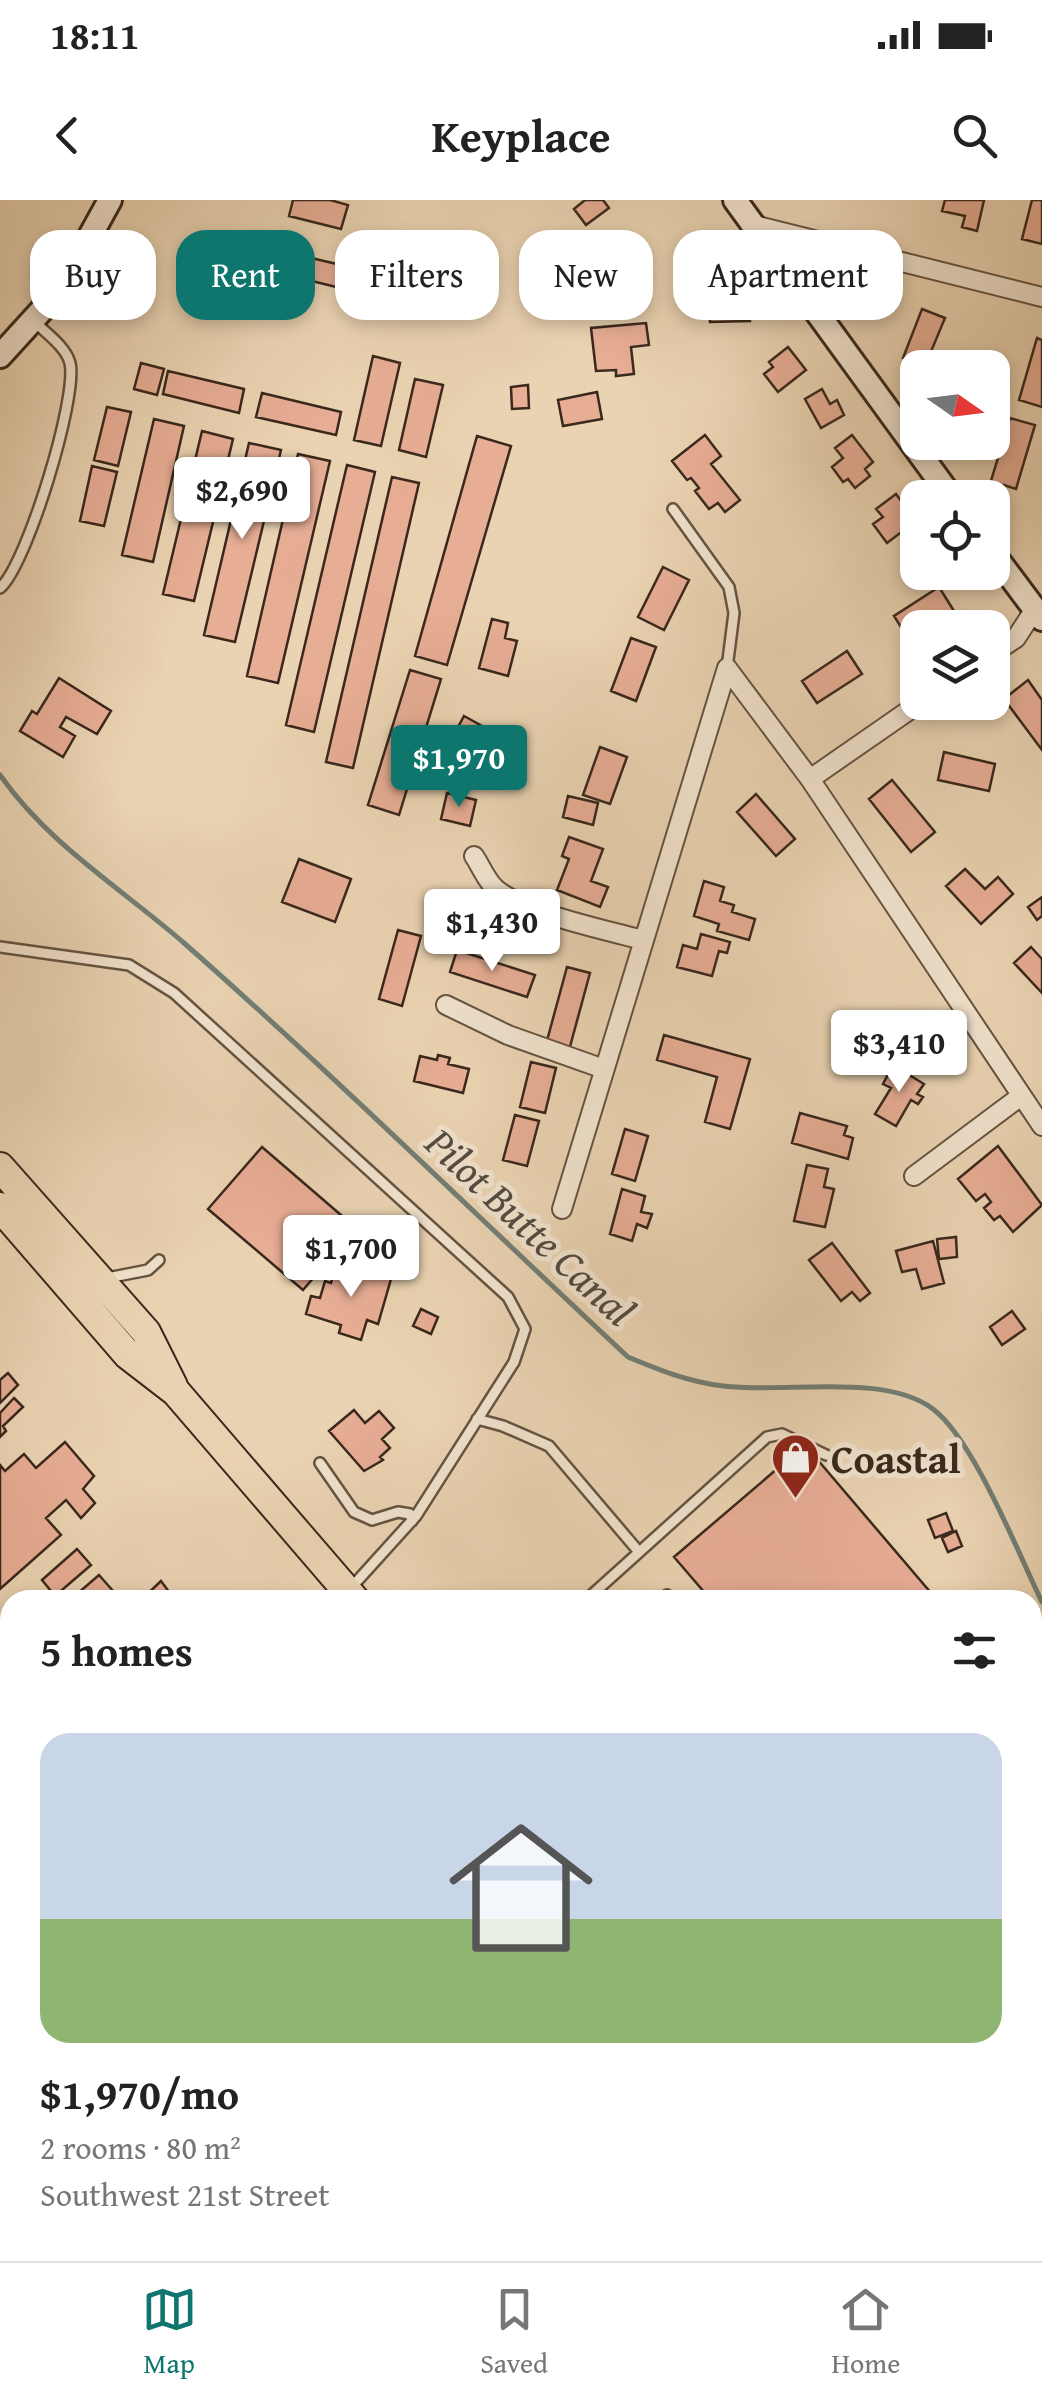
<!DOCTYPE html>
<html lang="en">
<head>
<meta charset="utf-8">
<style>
	:root { --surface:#fff; --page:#f2f2f2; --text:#222; --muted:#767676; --line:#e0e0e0; --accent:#0f766e }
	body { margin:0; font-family:"Gentium Book Plus",serif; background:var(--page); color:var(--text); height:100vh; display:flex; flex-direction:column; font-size:38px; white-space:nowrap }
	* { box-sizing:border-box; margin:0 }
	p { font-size:32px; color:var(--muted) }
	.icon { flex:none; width:55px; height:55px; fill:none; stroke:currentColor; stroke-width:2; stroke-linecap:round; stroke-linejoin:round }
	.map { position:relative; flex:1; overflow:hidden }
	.sheet { position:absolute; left:0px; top:1390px; width:1042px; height:672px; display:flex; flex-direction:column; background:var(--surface); border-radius:30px 30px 0 0; box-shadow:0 5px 15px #0003 }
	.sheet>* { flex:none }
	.hud { position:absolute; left:30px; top:30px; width:982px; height:90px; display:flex; gap:20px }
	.needle { width:65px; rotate:104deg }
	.controls { position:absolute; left:900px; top:150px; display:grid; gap:20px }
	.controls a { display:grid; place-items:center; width:110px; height:110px; border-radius:20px; background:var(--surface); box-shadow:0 5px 15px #0003; font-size:50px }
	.price { position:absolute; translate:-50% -85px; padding:0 22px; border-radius:10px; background:#fff; color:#222; font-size:32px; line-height:65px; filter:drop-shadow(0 2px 5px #0008) }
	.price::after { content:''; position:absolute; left:50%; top:60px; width:30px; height:22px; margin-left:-15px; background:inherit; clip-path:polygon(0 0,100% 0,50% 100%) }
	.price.selected { background:var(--accent); color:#fff }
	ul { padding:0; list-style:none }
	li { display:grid; align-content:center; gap:20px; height:530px; padding:0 40px }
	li+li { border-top:2px solid var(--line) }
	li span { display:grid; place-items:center; height:310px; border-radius:30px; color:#555 }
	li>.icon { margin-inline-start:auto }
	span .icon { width:180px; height:180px; fill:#fffc; stroke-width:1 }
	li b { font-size:42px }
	h2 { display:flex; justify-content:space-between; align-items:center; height:120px; padding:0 40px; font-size:42px }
	.tag { padding:0 35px; border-radius:30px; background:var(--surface); box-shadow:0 5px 15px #0003; font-size:35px; line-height:90px }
	.tag.selected { background:var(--accent); color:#fff }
	.status { display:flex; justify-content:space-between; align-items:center; height:70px; padding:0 50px; background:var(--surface); direction:ltr }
	.status svg { height:28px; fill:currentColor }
	header { display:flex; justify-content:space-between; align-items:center; height:130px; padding:0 40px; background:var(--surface); font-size:45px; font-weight:700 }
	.dock { display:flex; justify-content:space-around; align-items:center; height:140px; border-top:2px solid var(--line); background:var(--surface); font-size:28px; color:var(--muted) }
	.dock a { display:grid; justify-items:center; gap:5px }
	.dock .selected { color:var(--accent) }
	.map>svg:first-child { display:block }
</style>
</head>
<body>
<div class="status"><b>18:11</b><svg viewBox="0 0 49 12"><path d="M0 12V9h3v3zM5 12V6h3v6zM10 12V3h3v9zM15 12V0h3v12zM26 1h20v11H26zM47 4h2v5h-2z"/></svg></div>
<header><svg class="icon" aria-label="back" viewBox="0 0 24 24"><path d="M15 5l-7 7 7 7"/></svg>Keyplace<svg class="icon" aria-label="search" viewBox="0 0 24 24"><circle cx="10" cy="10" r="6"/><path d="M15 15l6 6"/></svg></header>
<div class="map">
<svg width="1042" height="2061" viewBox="0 0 1042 2061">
	<rect width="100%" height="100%" fill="#ead3b2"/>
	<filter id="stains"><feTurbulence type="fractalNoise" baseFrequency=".002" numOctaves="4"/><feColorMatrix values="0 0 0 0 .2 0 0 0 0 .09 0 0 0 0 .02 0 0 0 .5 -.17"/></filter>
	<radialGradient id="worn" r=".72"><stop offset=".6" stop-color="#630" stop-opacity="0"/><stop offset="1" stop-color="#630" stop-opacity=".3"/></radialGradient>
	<path fill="#b3bd8f" stroke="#767256" stroke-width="2.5" d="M 0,1822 L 10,1831 L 10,2052 L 272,2052 L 282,2061 L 0,2061 Z"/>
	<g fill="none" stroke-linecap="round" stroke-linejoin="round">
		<path stroke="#727e75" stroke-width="5" d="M 0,575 C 49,645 121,688 184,743 C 335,876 481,1020 628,1157 C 659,1170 689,1182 723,1186 C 785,1194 884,1172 933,1209 C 974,1240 1018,1353 1042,1402"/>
	</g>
	<path fill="#e7ad95" stroke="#39281c" stroke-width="2.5" d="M 293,0 L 330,0 L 348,5 L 341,29 L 289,16 Z
		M 585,0 L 603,0 L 609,8 L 586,25 L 574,9 Z
		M 945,0 L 984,0 L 977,31 L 962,27 L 965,16 L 942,11 Z
		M 1032,0 L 1042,0 L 1042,44 L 1022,39 Z
		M 220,47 L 234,52 L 230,65 L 216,61 Z
		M 290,53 L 341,65 L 336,87 L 284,74 Z
		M 259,66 L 270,69 L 265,94 L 253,91 Z
		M 198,75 L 232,84 L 226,110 L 192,101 Z
		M 734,82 L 735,102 L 749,102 L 750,121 L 710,122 L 709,83 Z
		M 922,109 L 945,118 L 925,166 L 903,158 Z
		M 646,123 L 649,145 L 631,147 L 634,174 L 616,176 L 616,170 L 596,171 L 591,128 Z
		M 1037,138 L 1042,140 L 1042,207 L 1019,200 Z
		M 788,147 L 806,170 L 778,192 L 764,174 L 773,167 L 769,162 Z
		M 373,156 L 400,163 L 381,246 L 354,240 Z
		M 141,163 L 164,169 L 157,195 L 134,189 Z
		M 168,171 L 244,189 L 239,213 L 163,194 Z
		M 415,179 L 443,185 L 426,257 L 399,250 Z
		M 992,179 L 1000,182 L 992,206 Z
		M 528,185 L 529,208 L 512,209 L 511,187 Z
		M 822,189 L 830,204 L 837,200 L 844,215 L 821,228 L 805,199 Z
		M 597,192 L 602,219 L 563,226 L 558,200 Z
		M 262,193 L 341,212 L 336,235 L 256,217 Z
		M 107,207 L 131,212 L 118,266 L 94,260 Z
		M 1010,218 L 1035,225 L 1016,289 L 991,281 Z
		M 154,219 L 184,226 L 153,362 L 122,355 Z
		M 202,231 L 233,239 L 194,401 L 163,394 Z
		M 705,235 L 721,256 L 711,264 L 740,300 L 725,312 L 718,303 L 709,309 L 695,291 L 699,288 L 691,278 L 687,280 L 672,261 Z
		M 852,235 L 873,262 L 865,269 L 870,276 L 855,288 L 848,279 L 843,282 L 832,267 L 843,258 L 835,248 Z
		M 477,236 L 511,246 L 447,465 L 415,456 Z
		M 249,243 L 281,250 L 235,442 L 204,435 Z
		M 298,254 L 330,261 L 278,483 L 247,476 Z
		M 347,265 L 375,272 L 314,532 L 286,525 Z
		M 92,266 L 117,272 L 104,326 L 80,321 Z
		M 392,277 L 419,283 L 353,568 L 326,562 Z
		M 896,294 L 916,321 L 887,343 L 873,324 L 883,317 L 876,309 Z
		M 918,340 L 918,365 L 917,365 L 906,346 Z
		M 663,367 L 689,380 L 664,430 L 638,417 Z
		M 939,387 L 954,411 L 929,428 L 918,428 L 918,435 L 909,440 L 894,416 Z
		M 492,419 L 508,423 L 505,438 L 517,441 L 508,476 L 479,468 Z
		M 631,438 L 656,447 L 636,501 L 611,491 Z
		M 847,451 L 862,474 L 817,503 L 802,481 Z
		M 410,470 L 441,479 L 399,615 L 368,605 Z
		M 59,478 L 111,511 L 97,534 L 66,517 L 60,527 L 75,536 L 63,557 L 20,531 L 32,511 L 37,514 Z
		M 1028,480 L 1042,500 L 1042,550 L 1004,499 Z
		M 464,516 L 502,537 L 497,546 L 512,555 L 502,573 L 449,544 Z
		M 600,547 L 627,557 L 610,604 L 583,595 Z
		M 944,552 L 995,564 L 989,591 L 938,580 Z
		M 892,580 L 935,632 L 911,652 L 869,599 Z
		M 447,593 L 476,600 L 470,626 L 441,619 Z
		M 756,594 L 795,639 L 776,656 L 737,612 Z
		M 568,596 L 598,603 L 593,625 L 563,617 Z
		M 569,637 L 603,649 L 591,681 L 608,687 L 600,707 L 557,690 L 569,659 L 562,656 Z
		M 299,659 L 351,679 L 335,722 L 282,702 Z
		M 965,669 L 985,689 L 998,677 L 1013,694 L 981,724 L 946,686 Z
		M 704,681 L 724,687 L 720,701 L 734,705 L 732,712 L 755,719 L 749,740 L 717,731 L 719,724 L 694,716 Z
		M 1042,697 L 1042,716 L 1037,720 L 1028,707 Z
		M 398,730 L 421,736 L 402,806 L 379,799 Z
		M 701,734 L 730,742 L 727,753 L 719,751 L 712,776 L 677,767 L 683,745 L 697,749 Z
		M 1031,747 L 1042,759 L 1042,793 L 1014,763 Z
		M 457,750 L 535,775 L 527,797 L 450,772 Z
		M 567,767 L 590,773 L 568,854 L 545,848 Z
		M 664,835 L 750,859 L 730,929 L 705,922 L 717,877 L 657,860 Z
		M 438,855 L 450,858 L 448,864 L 469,869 L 463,893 L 414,881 L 420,856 L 437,860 Z
		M 531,862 L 556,868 L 545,913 L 520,907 Z
		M 893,865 L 924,884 L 917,894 L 923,897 L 918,904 L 911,900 L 896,926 L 875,914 L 891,888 L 883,884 Z
		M 800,913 L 847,926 L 844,935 L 853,938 L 848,959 L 792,943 Z
		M 515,915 L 539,921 L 527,966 L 503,960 Z
		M 625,929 L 648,936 L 635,981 L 612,974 Z
		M 998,946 L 1042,1005 L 1013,1032 L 1000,1016 L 994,1020 L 984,1008 L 991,1002 L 985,994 L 976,1001 L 958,979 Z
		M 262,947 L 356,1028 L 303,1090 L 208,1009 Z
		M 807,965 L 828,969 L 824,987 L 834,989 L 825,1027 L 794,1021 Z
		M 622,989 L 645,996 L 641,1012 L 652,1014 L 647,1028 L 637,1024 L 632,1041 L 610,1034 Z
		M 956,1037 L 957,1057 L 939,1059 L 937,1039 Z
		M 933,1041 L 944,1083 L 922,1089 L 916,1069 L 902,1072 L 896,1051 Z
		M 832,1043 L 870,1093 L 860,1101 L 852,1092 L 841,1101 L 809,1060 Z
		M 337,1063 L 391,1079 L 378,1124 L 367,1120 L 361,1140 L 339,1133 L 341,1125 L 306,1114 L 311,1096 L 320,1098 L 325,1081 L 331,1083 Z
		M 421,1109 L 438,1117 L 431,1134 L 413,1126 Z
		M 1012,1111 L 1025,1129 L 1002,1145 L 990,1127 Z
		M 8,1173 L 18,1185 L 0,1203 L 0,1180 Z
		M 14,1198 L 23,1207 L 3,1226 L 6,1231 L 0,1237 L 0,1213 Z
		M 354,1210 L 365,1223 L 379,1211 L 394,1228 L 382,1239 L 390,1248 L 380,1257 L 383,1260 L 364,1271 L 329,1231 Z
		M 65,1242 L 94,1276 L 83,1289 L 95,1303 L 81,1318 L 66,1300 L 46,1318 L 61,1335 L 0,1389 L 0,1265 L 5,1271 L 24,1254 L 36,1268 Z
		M 805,1245 L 937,1400 L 711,1400 L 674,1357 Z
		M 946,1313 L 953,1331 L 935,1338 L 928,1320 Z
		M 956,1331 L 962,1346 L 948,1352 L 942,1338 Z
		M 77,1349 L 91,1365 L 55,1396 L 42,1380 Z
		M 99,1375 L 114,1392 L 104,1400 L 70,1400 Z
		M 161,1381 L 175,1400 L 141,1400 Z
		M 10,1519 L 10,1602 L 5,1606 L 0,1601 L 0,1528 Z
		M 656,2052 L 673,2052 L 682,2061 L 653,2061 L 650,2057 Z"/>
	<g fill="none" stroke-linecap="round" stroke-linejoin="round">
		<defs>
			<path id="service" d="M 673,309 L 729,387 L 734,413 L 727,468
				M 0,388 C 27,365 78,197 70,163 C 66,147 46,133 35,122
				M 0,747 L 129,765 L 174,793 L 508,1097 L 525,1129 L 514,1162 L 416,1316 L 350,1389
				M 107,1078 L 148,1070 L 159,1060
				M 477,1219 L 503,1226 L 549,1246 L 639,1352
				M 320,1263 L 354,1312 L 372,1320 L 398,1312 L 410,1314 L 412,1321
				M 586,1400 L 767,1237 L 782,1234 L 826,1255
				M 661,1400 L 667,1395"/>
			<path id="minor" d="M 750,24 L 1042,97
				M 992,454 L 1016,438 L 1035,409
				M 727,468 L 810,579 L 1042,926
				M 810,579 L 921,502
				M 474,656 C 481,666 487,682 496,689 C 524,713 606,730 643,740
				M 446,805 L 508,835 L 604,869
				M 914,976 L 1021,896
				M 562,1009 L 727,468"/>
			<path id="secondary" d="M 735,0 L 952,298
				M 0,156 L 61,89 L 110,0
				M 992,352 L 1042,419"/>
			<path id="trunk" d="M 0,967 L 146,1132 L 173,1186
				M 0,1007 L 128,1155 L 176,1192 L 355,1400
				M 927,2052 L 934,2061"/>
		</defs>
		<use href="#service" stroke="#655342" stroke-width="14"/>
		<use href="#minor" stroke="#655342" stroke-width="22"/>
		<use href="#secondary" stroke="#39281c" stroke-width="28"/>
		<use href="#trunk" stroke="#39281c" stroke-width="32"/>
		<use href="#service" stroke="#f1e2cd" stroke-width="9"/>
		<use href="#minor" stroke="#f1e2cd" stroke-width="18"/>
		<use href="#secondary" stroke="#f1e2cd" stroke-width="22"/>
		<use href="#trunk" stroke="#ead3b2" stroke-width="28"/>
		<defs>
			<path id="rail" d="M 0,1756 L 10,1764
				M 356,2052 L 366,2061"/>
		</defs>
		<use href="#rail" stroke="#39281c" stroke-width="9"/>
		<use href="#rail" stroke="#f1e2cd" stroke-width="5" stroke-dasharray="15" stroke-linecap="butt"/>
	</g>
	<defs>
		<symbol id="shop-pin" viewBox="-11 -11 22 30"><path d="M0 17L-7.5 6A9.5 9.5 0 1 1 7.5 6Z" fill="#8f2418" stroke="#f1e2cd"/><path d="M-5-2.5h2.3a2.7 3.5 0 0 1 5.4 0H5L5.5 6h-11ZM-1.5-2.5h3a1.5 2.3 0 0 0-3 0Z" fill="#fff"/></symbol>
	</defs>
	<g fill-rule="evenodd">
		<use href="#shop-pin" x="768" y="1230" width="55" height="75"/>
	</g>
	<g text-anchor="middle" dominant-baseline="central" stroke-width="10" stroke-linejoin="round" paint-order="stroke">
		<g font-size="40" font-weight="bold" fill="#39281c" stroke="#f1e2cd" text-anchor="start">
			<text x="831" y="1258">Coastal</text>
		</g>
		<g font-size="42" font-style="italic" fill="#514c41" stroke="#f1e2cd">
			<text transform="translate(531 1026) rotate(43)">Pilot Butte Canal</text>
		</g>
	</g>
	<rect width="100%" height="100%" filter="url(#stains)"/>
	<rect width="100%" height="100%" fill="url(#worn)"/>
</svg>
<div class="controls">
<a><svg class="needle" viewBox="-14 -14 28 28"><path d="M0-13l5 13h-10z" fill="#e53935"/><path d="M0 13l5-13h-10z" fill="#767676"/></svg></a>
<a><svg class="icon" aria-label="locate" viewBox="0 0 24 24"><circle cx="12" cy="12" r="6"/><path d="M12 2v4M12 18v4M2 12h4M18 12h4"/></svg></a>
<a><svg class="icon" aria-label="layers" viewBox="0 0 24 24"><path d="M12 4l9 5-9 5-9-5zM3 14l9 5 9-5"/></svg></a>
</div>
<b class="price" style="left:242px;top:342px">$2,690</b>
<b class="price selected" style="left:459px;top:610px">$1,970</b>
<b class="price" style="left:492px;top:774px">$1,430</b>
<b class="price" style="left:899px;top:895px">$3,410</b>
<b class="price" style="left:351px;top:1100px">$1,700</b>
<div class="hud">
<a class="tag">Buy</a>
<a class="tag selected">Rent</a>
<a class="tag">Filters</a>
<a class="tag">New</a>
<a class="tag">Apartment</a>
</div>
<section class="sheet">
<h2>5 homes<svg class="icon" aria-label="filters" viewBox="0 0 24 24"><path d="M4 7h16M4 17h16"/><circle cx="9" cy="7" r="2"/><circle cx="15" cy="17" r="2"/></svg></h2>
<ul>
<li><span style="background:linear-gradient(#c9d6e8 60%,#8fb573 0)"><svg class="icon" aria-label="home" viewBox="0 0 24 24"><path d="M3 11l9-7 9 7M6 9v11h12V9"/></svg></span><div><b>$1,970/mo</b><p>2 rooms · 80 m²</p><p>Southwest 21st Street</p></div></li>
</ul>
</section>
</div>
<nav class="dock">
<a class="selected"><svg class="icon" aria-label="map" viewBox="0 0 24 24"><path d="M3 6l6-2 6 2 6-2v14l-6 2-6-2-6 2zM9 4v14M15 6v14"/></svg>Map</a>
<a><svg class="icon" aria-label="saved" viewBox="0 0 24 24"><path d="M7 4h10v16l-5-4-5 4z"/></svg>Saved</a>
<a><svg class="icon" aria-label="home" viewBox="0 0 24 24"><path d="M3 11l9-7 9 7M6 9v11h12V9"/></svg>Home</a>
</nav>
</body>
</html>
